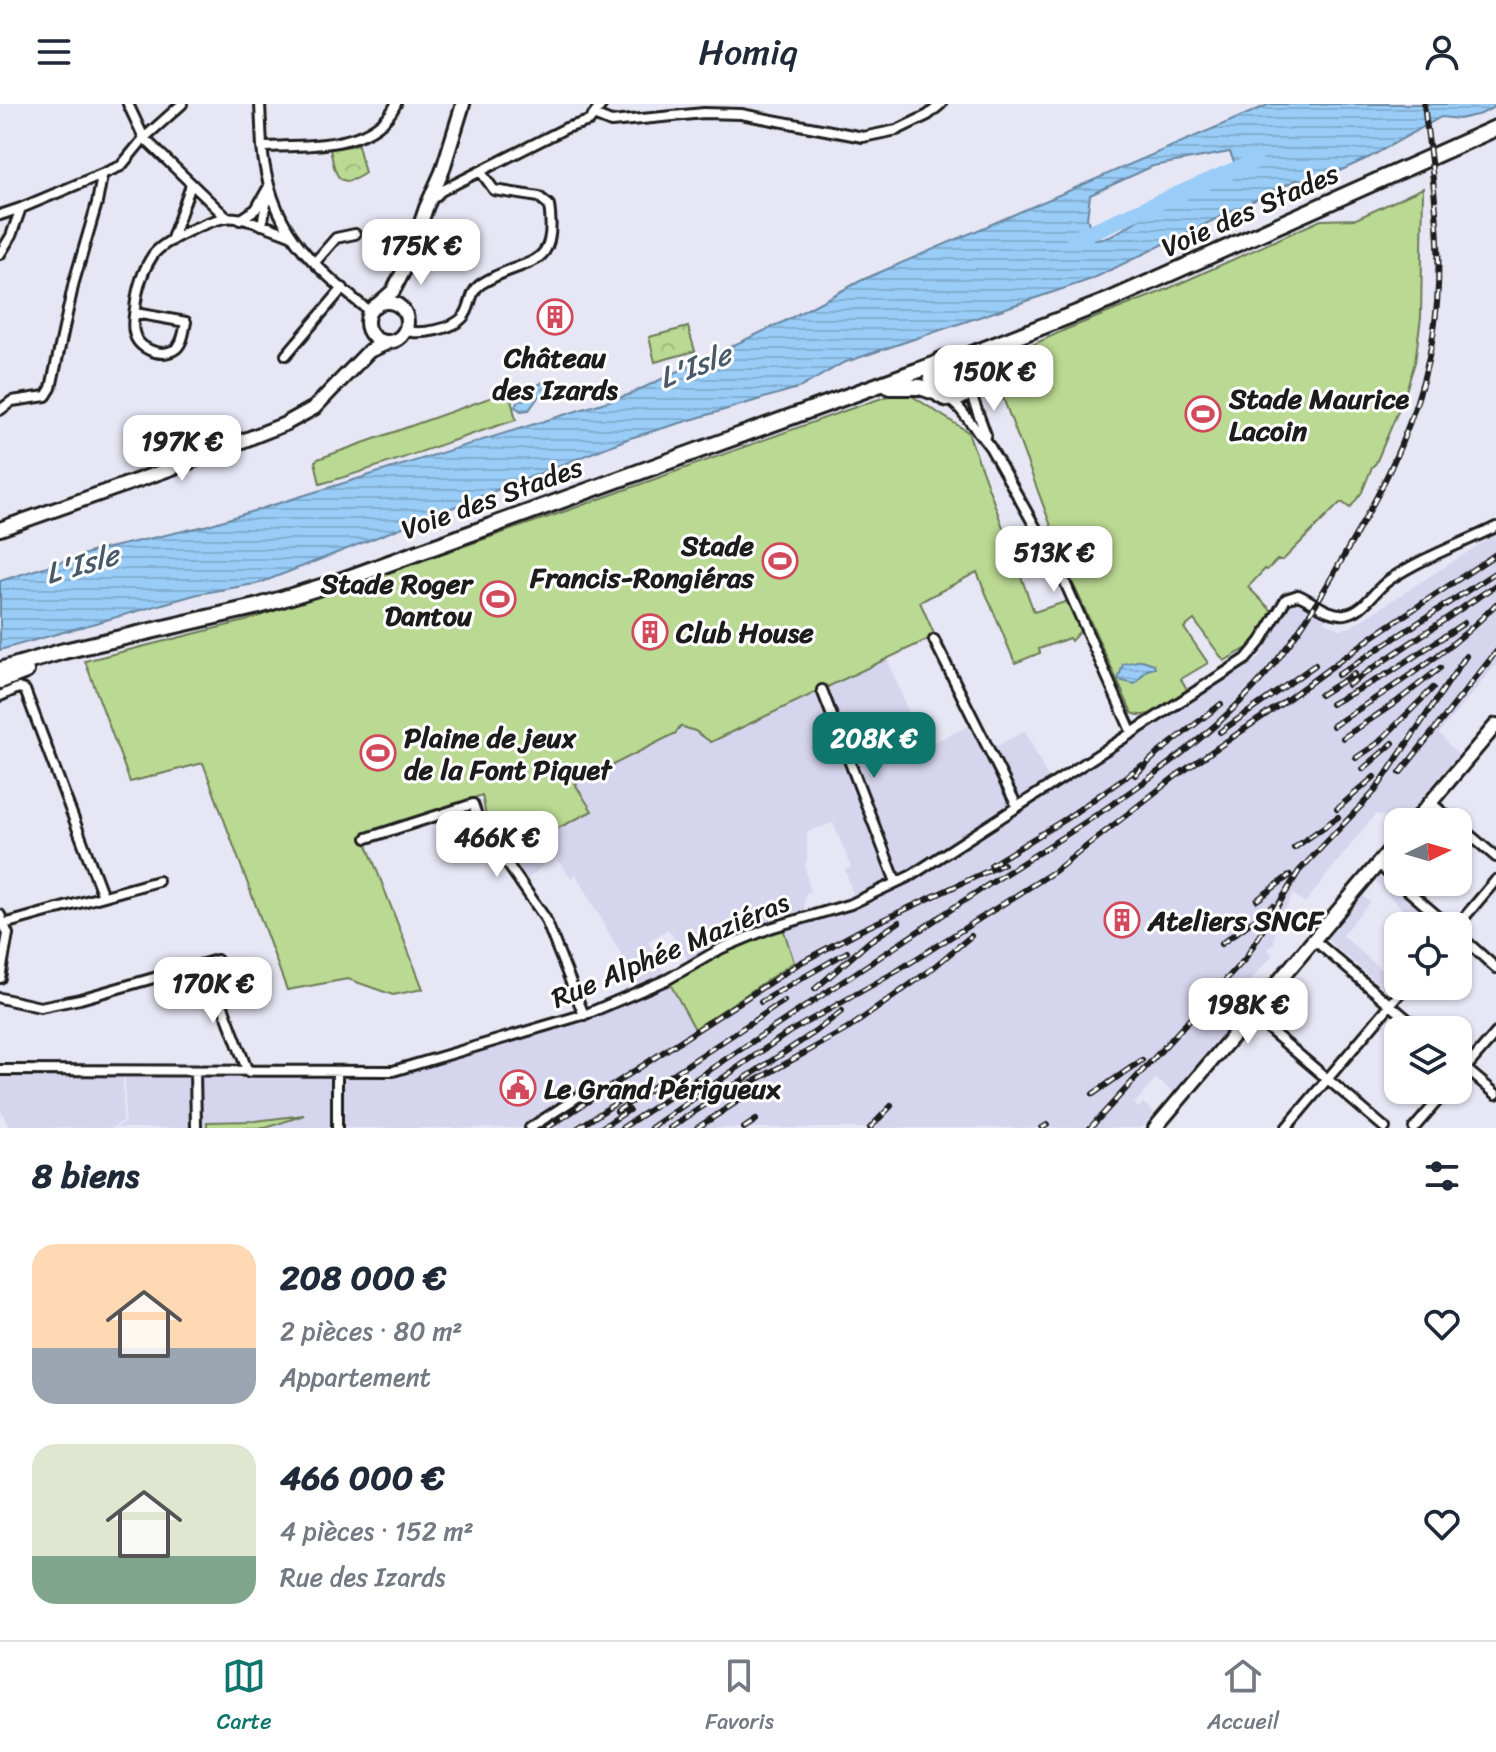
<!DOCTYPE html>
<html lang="fr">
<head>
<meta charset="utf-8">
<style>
	:root { --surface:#fff; --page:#f6f6f7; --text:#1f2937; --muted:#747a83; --line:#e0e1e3; --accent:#0f766e }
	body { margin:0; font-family:Sriracha,sans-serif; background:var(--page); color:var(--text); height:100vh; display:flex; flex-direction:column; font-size:30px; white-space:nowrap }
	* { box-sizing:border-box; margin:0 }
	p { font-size:26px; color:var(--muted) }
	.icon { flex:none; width:44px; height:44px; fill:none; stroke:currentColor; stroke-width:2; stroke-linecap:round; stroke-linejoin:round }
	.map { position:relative; height:1024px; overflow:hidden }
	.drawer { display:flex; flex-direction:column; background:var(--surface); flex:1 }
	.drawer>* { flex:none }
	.needle { width:52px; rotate:85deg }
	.fabs { position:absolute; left:1384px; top:704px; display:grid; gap:16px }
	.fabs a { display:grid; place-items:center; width:88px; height:88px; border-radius:16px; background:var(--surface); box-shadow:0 2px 6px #0004; font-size:40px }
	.price { position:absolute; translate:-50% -68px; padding:0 18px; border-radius:16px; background:#fff; color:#222; font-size:26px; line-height:52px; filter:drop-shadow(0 2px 4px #0008) }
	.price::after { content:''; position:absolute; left:50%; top:48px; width:24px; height:18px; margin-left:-12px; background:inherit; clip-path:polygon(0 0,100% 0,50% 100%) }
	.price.current { background:var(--accent); color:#fff }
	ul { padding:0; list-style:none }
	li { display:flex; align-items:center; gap:24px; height:200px; padding:0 32px }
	li span { display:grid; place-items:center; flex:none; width:224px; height:160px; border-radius:24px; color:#555 }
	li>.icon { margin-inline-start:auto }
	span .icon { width:96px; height:96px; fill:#fffc; stroke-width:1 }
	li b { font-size:34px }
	h2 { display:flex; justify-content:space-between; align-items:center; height:96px; padding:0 32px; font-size:34px }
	header { display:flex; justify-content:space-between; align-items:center; height:104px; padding:0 32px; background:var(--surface); font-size:36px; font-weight:600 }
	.tabs { display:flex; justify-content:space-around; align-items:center; height:112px; border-top:2px solid var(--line); background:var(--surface); font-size:22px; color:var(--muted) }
	.tabs a { display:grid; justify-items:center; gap:4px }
	.tabs .current { color:var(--accent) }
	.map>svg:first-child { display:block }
</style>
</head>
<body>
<header><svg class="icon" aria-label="menu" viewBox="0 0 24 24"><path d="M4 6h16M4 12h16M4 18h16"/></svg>Homiq<svg class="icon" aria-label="person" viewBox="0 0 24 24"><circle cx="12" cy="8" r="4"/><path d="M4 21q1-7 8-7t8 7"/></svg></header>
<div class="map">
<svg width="1496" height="1024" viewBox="0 0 1496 1024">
	<defs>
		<pattern id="park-crowns" width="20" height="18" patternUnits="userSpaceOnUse" patternTransform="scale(2)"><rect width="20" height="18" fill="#bad992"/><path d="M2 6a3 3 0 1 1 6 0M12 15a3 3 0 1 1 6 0" fill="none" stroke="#9fba7d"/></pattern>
		<pattern id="water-rules" width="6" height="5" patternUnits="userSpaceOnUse" patternTransform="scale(2)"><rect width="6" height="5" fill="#99ccf7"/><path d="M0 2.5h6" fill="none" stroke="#83afd3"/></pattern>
	</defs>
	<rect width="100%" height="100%" fill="#e7e6f5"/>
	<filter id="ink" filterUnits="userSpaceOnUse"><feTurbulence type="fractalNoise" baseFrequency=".0125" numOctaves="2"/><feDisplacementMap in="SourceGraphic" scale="16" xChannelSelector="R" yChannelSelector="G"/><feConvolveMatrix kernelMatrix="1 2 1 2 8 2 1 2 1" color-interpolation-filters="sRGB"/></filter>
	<g filter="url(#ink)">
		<path fill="#d6d5ee" d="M 1496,430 L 1496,561 L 1439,629 L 1458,651 L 1402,717 L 1375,710 L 1305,799 L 1293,790 L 1275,828 L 1274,840 L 1268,845 L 1272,852 L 1214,918 L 1224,927 L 1173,988 L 1156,975 L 1134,1000 L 1139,1004 L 1143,999 L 1155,1009 L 1142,1024 L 116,1024 L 125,1018 L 125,972 L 405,971 L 586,914 L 669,878 L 694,925 L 783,824 L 876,797 L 983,731 L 1253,559 L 1260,553 L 1289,502 L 1293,499 L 1301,498 L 1326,513 L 1325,517 L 1339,525 L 1349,524 Z
			M 887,554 L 922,643 L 971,621 L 985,648 L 1025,627 L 1049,676 L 927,756 L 854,793 L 845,766 L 851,763 L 833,719 L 807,728 L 807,755 L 805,762 L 810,788 L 805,790 L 804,805 L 807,808 L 751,824 L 689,857 L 668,825 L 648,838 L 665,870 L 639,883 L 576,770 L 571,774 L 555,752 L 524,778 L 507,750 L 592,707 L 575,680 L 676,629 L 680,622 L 695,627 L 712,638 Z
			M 1381,771 L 1424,808 L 1440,822 L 1418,820 L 1375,778 Z
			M 1363,792 L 1370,798 L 1342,831 L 1393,876 L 1398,871 L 1400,882 L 1392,891 L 1326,835 Z
			M 0,971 L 123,971 L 123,1017 L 112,1024 L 9,1024 L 0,1004 Z"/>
		<path fill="#bad992" stroke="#6b7a57" stroke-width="2" d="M 1423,84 L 1421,213 L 1415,258 L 1404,293 L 1376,359 L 1372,363 L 1362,388 L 1350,404 L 1343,399 L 1340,399 L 1283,456 L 1277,456 L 1267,466 L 1265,465 L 1248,483 L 1273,508 L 1256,539 L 1224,557 L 1194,516 L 1184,524 L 1208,559 L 1181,575 L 1188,587 C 1172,597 1151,618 1132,609 L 1070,473 L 992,264 L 1010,251 L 1067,225 L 1163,187 L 1321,116 L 1356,115 Z
			M 509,287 L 516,316 C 450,336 386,362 320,380 L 315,357 L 318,355 Z
			M 900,291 L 912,292 L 968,328 L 1034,508 L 1068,497 L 1081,526 L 1071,537 L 1069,534 L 1039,545 L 1040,549 L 1015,559 L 977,468 L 920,498 L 935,532 L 711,638 L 695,627 L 680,622 L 676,629 L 575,680 L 592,707 L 507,750 L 488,723 L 482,691 L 364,733 L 423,885 L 393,891 L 348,875 L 287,886 L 203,659 L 130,678 L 85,557 L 245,517 L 569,406 L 844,307 L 888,292 Z
			M 783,824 L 794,858 L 695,925 L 669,878 L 723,847 Z
			M 304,1011 L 266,1024 L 207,1024 L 207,1018 L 255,1017 Z"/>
		<path fill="url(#park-crowns)" stroke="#6b7a57" stroke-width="2" d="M 358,41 L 365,69 C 337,89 335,68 330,45 Z
			M 688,223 L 695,247 L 655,258 L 649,233 Z"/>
		<path fill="url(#water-rules)" stroke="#67869f" stroke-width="2" fill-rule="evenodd" d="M 1270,0 L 1496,0 L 1496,2 L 1481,10 L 1459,15 L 1441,13 L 1370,53 L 1322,75 L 1294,77 L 1092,175 L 843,259 L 801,283 L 630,334 L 260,479 L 198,490 L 0,546 L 0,477 L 95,447 L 205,422 L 628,291 L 783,218 L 862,176 ZM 1230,48 L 1239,70 L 1149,109 L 1110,133 L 1094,135 L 1087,114 L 1090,91 L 1153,62 Z
			M 547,276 L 559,285 L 558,289 L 539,292 L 529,306 L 521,307 L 515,303 L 518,297 L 531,293 L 536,282 Z
			M 1142,556 L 1154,560 L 1155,564 L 1147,566 L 1135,580 L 1118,576 L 1123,560 Z"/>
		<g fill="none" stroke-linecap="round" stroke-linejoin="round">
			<path stroke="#99ccf7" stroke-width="16" d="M 1074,135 L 1255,57"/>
			<defs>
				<path id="minor" d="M 128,0 L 144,34 L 227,114
					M 260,0 L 262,43
					M 596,12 L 611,18 L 704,9 L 741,10 L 863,33 L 897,26 L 928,11 L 941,0
					M 435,93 L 441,87 L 566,24 L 589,17 L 602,0
					M 0,111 L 21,104
					M 240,116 L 256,105 L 268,84
					M 262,121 L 268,89
					M 171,137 L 191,81
					M 0,150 L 11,132 L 21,104 L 121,62 L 144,34 L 182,0
					M 315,158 L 336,134 L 355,130
					M 370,208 C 309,158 270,125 262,43 C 306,41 374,46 396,0
					M 135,209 L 186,218 C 184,227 183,241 174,246 C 159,254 137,244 134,228 C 132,221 134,211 135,204 C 137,185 142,167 153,151 C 164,136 206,118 224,114 C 241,111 274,125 290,131
					M 405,226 C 419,232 454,225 464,212 C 472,202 469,188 481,180 C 524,152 559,170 549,101 L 539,93 L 494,86 L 481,68
					M 286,251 L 343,184
					M 972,280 L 972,293 L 986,331
					M 948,294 L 960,305 L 990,343 L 1059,465 L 1132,629
					M 0,306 L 12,297 L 46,292 L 51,284 L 74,178 L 97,99 L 102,72
					M 934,536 L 1017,702
					M 822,586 L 896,778
					M 0,592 L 18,584 L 25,586 L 103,792
					M 1430,698 L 1454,718
					M 1458,721 L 1496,753
					M 367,734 L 473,700 L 480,720 L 545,814 L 584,911
					M 1378,760 L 1398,778
					M 1398,778 L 1449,822
					M 0,811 L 8,830 L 0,874
					M 4,820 L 158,777
					M 1457,822 L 1496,776
					M 1458,830 L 1496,864
					M 1314,836 L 1420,926
					M 188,866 L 205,870 L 215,881 L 248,968
					M 0,894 L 40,903 L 80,895 L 217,856
					M 1251,910 L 1385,1024
					M 1458,958 L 1496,990
					M 0,966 L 393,967 L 589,909 L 668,875 L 722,844 L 770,824 L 851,800 L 912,771 L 1246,555 L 1261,537 L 1286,495 L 1298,491 C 1313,497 1328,512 1345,510 C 1365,507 1373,487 1389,476 C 1421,454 1461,440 1496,423
					M 195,967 L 196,1024
					M 1458,973 L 1496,929
					M 337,1024 L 337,968
					M 530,1024 L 584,989
					M 1286,1024 L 1406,882
					M 1414,1024 L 1447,986"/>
				<path id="secondary" d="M367 218a20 20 0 1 1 40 0a20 20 0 1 1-40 0Z
					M 378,200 L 393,187 L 407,160 L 426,104 L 442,68 L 463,0
					M 0,425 L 192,357 L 285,320 L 314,304 L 369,247 L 389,238
					M 1414,718 L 1496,621
					M 1155,1024 L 1398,736"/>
				<path id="primary" d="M931 274a21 21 0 1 1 42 0a21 21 0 1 1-42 0Z
					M 959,255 L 1110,196 L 1496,24
					M 973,274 L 979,264 L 1002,243
					M 890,283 L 920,283 L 938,289
					M 0,566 L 64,547 L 259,502 L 337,478 L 936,260
					M 0,577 L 26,567"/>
			</defs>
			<use href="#minor" stroke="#1c1c1c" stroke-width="14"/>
			<use href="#secondary" stroke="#1c1c1c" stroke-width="18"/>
			<use href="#primary" stroke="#1c1c1c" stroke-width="20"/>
			<use href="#minor" stroke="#fff" stroke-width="8"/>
			<use href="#secondary" stroke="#fff" stroke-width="12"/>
			<use href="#primary" stroke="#fff" stroke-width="14"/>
			<defs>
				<path id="rail" d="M 1338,571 L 1496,468
					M 1348,581 L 1496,481
					M 1320,591 L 1354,570
					M 1331,600 L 1391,568 L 1464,519
					M 1333,622 C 1390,584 1449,550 1496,500
					M 1220,628 L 1315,561
					M 1343,634 L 1395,599 L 1440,564
					M 1356,654 L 1377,640 L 1433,584
					M 1363,665 L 1393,639
					M 1400,669 L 1496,548
					M 1135,671 L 1157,650 L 1221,600
					M 1337,705 L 1374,673
					M 1294,744 L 1338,713
					M 991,761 L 1067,714 L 1141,662
					M 1257,796 L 1290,771
					M 1221,840 L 1273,802
					M 815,885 L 870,837 L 899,818
					M 761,898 L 847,848
					M 744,983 L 849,924 L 928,868 L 971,832
					M 1093,990 L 1142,956
					M 617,1007 L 784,897
					M 547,1024 L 798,860 L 861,826 L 1003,760
					M 578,1024 L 625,993
					M 601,1024 L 629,1006
					M 622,1024 C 735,949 849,874 962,798 C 1063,731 1187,662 1266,570 C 1301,528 1328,481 1354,434 C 1391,371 1421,304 1433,232 C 1446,154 1433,77 1424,0
					M 651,1024 L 789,928 L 897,867 L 1055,767 L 1176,672 L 1281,600 L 1372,533 L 1496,450
					M 670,1024 L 815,928 L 842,907
					M 697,1024 L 761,982
					M 744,1024 L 756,1016
					M 870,1024 L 891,1002
					M 1042,1024 L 1047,1021
					M 1090,1024 L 1245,855 L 1299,767 L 1375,687 L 1466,552"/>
			</defs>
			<use href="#rail" stroke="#1c1c1c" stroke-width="6"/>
			<use href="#rail" stroke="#fff" stroke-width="3" stroke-dasharray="9" stroke-linecap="butt"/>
		</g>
	</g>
	<defs>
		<symbol id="building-ring" viewBox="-11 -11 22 22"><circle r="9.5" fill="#fff" stroke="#d1495b" stroke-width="1.5"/><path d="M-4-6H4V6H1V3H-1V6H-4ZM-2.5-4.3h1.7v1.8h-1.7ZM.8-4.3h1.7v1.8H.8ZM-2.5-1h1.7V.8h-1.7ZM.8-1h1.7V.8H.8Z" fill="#d1495b"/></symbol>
		<symbol id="stadium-ring" viewBox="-11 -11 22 22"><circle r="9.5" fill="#fff" stroke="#d1495b" stroke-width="1.5"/><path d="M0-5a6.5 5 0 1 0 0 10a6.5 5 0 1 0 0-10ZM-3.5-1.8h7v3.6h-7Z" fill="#d1495b"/></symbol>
		<symbol id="civic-ring" viewBox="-11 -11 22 22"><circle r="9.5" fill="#fff" stroke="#d1495b" stroke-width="1.5"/><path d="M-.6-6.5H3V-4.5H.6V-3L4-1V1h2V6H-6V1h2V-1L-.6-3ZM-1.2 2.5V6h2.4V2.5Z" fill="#d1495b"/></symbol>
	</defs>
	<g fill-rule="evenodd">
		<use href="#building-ring" x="535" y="193" width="40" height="40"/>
		<use href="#stadium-ring" x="1183" y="290" width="40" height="40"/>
		<use href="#stadium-ring" x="760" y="437" width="40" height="40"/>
		<use href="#stadium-ring" x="478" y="475" width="40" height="40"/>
		<use href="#building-ring" x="630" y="508" width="40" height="40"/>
		<use href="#stadium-ring" x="358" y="629" width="40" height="40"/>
		<use href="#building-ring" x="1102" y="796" width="40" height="40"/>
		<use href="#civic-ring" x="498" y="964" width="40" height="40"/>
	</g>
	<g text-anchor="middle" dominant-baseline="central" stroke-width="6" stroke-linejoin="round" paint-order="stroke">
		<g font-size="28" fill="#1c1c1c" stroke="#fff">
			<text transform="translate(1250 106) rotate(-24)">Voie des Stades</text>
			<text transform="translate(492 394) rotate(-20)">Voie des Stades</text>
			<text transform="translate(670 846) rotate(-23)">Rue Alphée Maziéras</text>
		</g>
		<g font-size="28" font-weight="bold" fill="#1c1c1c" stroke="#fff" text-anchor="start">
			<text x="555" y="253" text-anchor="middle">Château<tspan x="555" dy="32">des Izards</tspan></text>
			<text x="1229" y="294">Stade Maurice<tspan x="1229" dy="32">Lacoin</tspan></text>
			<text x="754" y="441" text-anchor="end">Stade<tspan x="754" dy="32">Francis-Rongiéras</tspan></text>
			<text x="472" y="479" text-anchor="end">Stade Roger<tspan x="472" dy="32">Dantou</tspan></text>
			<text x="676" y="528">Club House</text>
			<text x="404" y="633">Plaine de jeux<tspan x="404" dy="32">de la Font Piquet</tspan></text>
			<text x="1148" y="816">Ateliers SNCF</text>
			<text x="544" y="984">Le Grand Périgueux</text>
		</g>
		<g font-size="30" font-style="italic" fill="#485a69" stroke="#fff">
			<text transform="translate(695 262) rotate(-21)">L'Isle</text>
			<text transform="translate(82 460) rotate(-16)">L'Isle</text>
		</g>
	</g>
</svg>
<div class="fabs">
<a><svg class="needle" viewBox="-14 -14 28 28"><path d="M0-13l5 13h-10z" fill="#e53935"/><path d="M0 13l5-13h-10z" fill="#747a83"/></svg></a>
<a><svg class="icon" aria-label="locate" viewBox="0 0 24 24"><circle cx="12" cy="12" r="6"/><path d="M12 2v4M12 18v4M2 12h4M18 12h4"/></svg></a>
<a><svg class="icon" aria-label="layers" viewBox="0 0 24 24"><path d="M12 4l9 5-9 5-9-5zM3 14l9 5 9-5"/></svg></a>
</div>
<b class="price" style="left:421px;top:183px">175K €</b>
<b class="price" style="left:994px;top:309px">150K €</b>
<b class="price" style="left:182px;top:379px">197K €</b>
<b class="price" style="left:1054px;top:490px">513K €</b>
<b class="price current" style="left:874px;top:676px">208K €</b>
<b class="price" style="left:497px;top:775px">466K €</b>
<b class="price" style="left:213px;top:921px">170K €</b>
<b class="price" style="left:1248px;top:942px">198K €</b>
</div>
<section class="drawer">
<h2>8 biens<svg class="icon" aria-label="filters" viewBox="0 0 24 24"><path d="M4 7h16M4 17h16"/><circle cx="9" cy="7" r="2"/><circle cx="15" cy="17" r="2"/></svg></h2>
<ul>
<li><span style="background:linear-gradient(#ffd9b3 65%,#9aa5b1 0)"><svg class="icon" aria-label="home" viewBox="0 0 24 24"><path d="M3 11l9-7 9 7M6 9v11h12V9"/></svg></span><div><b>208 000 €</b><p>2 pièces · 80 m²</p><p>Appartement</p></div><svg class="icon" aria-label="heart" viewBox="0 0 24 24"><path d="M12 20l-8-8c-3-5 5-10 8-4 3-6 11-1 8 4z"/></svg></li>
<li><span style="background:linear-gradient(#dfe7d0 70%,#7fa58c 0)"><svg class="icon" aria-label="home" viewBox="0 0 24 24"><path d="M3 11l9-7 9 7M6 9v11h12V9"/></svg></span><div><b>466 000 €</b><p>4 pièces · 152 m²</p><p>Rue des Izards</p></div><svg class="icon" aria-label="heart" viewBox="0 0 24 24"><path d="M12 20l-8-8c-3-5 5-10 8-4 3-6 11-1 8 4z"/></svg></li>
</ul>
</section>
<nav class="tabs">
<a class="current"><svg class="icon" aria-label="map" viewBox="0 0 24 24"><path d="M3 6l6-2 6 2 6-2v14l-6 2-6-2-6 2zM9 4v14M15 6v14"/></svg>Carte</a>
<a><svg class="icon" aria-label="saved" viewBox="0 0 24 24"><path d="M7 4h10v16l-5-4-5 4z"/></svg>Favoris</a>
<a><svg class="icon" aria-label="home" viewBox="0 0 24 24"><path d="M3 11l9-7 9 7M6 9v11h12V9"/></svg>Accueil</a>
</nav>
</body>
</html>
